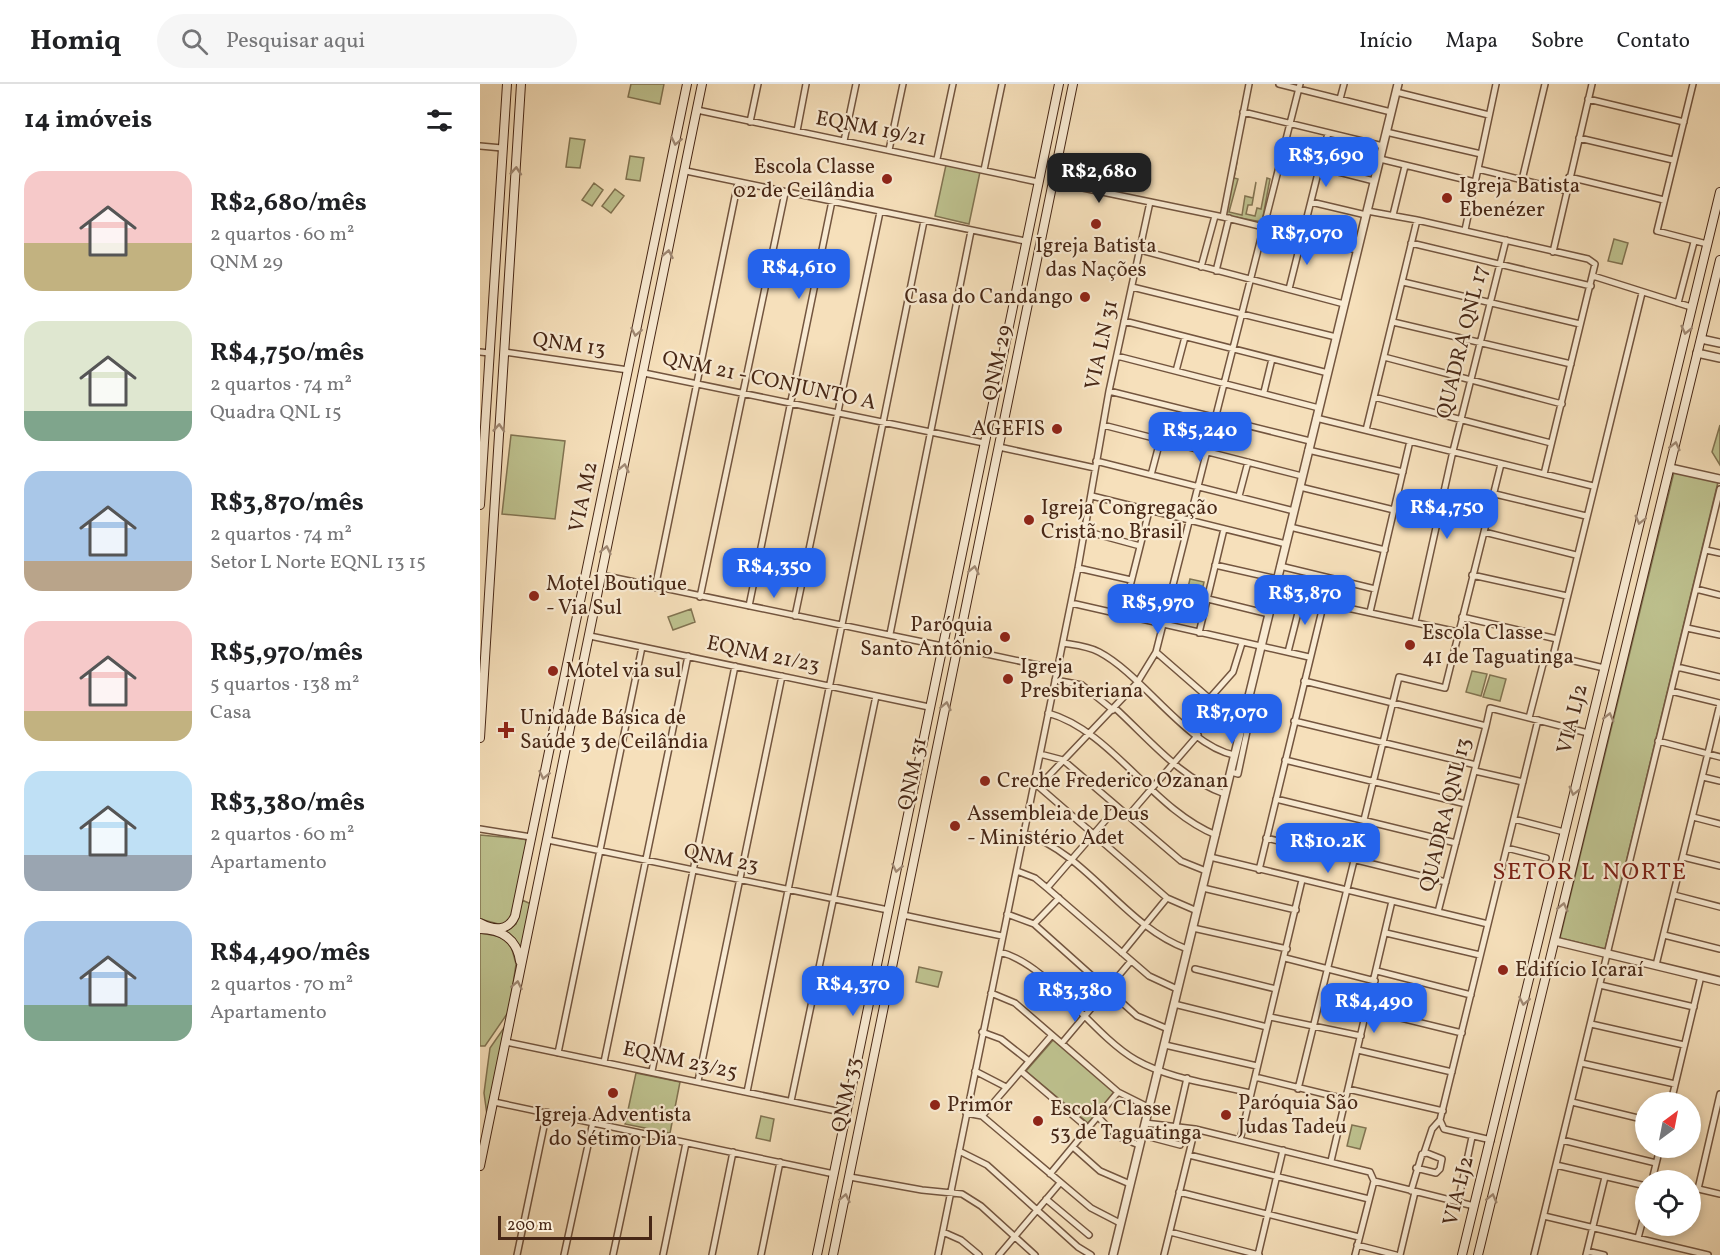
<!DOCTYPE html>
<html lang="pt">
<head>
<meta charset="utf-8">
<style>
	:root { --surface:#fff; --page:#f6f6f6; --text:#202124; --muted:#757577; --line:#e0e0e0; --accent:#2563eb }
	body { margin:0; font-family:Vollkorn,serif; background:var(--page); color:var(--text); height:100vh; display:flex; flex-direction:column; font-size:22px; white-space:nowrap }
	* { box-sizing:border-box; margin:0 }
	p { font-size:20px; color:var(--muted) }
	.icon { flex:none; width:33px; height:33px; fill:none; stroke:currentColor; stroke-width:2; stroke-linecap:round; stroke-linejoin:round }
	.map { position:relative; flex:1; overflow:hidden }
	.panel { display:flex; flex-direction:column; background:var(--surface); width:480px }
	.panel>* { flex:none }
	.needle { width:39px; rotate:32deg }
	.tools { position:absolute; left:1155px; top:1008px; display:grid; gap:12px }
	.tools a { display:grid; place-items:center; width:66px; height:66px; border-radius:50%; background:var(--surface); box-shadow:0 3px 9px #0003; font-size:30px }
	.scale { position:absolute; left:18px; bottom:15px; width:154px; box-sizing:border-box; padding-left:6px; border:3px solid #472716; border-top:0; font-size:16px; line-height:21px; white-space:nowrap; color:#472716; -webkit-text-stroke:4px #f9ebd3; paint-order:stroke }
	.price { position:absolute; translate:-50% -51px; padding:0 14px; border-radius:12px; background:var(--accent); color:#fff; font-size:20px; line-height:39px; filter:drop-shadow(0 2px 3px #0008) }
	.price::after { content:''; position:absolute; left:50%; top:36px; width:18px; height:14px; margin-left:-9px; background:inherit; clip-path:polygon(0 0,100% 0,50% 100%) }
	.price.active { background:#222; color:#fff }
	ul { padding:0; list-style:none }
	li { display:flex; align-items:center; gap:18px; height:150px; padding:0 24px }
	li span { display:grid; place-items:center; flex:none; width:168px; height:120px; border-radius:18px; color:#555 }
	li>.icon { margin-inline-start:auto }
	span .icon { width:72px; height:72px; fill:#fffc; stroke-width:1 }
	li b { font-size:26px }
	h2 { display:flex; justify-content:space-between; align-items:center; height:72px; padding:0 24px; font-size:26px }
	header { display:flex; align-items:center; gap:36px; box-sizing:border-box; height:84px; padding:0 30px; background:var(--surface); border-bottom:2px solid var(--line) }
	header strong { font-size:28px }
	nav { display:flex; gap:33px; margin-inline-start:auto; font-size:21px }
	.search { width:420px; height:54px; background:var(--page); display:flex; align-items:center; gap:15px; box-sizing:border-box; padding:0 21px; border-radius:33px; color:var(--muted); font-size:22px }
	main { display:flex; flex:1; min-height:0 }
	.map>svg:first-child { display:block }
</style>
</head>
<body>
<header>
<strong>Homiq</strong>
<div class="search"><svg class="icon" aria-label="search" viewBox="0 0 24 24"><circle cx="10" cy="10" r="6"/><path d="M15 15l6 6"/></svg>Pesquisar aqui</div>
<nav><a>Início</a><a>Mapa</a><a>Sobre</a><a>Contato</a></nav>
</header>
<main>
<section class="panel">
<h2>14 imóveis<svg class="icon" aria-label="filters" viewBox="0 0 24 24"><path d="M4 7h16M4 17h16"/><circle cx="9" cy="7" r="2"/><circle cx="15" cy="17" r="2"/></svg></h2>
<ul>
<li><span style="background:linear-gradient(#f6c9c9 60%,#c2b280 0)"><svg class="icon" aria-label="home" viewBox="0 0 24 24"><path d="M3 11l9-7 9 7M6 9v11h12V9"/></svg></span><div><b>R$2,680/mês</b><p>2 quartos · 60 m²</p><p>QNM 29</p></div></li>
<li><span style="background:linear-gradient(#dfe7d0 75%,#7fa58c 0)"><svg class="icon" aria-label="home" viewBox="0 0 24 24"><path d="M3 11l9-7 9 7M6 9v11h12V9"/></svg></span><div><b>R$4,750/mês</b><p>2 quartos · 74 m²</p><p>Quadra QNL 15</p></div></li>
<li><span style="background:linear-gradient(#a9c7e8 75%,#b9a48a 0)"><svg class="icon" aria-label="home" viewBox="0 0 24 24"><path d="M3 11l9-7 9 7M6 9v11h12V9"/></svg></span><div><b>R$3,870/mês</b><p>2 quartos · 74 m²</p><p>Setor L Norte EQNL 13 15</p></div></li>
<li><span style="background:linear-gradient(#f6c9c9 75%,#c2b280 0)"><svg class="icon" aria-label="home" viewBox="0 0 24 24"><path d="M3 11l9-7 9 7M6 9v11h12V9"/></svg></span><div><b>R$5,970/mês</b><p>5 quartos · 138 m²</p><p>Casa</p></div></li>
<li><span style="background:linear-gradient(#bfe0f5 70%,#9aa5b1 0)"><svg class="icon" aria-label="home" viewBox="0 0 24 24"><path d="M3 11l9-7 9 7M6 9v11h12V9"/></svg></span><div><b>R$3,380/mês</b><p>2 quartos · 60 m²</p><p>Apartamento</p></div></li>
<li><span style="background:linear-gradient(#a9c7e8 70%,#7fa58c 0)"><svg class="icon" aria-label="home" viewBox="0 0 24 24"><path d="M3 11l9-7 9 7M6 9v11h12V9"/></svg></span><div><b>R$4,490/mês</b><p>2 quartos · 70 m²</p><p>Apartamento</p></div></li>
</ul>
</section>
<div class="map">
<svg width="1240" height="1171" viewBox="0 0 1240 1171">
	<rect width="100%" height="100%" fill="#f6e0bb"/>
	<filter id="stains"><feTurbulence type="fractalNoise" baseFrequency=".00333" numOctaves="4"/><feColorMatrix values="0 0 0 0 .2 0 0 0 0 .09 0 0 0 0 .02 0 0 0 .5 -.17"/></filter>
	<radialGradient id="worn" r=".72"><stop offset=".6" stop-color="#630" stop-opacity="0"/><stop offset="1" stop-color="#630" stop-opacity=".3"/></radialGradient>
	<path fill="#bec28f" stroke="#827452" stroke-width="1.5" d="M 151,0 L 184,0 L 180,20 L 148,13 Z
		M 90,54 L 105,56 L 100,84 L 86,83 Z
		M 150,72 L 164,74 L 160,97 L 146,95 Z
		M 754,77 L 757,78 L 754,94 L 758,95 L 749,128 L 762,131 L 765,112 L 773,114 L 776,98 L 772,121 L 768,121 L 766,130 L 775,132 L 777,124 L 781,125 L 787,94 L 790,95 L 782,138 L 744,131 Z
		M 466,81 L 500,88 L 489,140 L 455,132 Z
		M 114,99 L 123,106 L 112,122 L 102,116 Z
		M 135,105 L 144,112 L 131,129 L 122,122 Z
		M 1134,155 L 1148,159 L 1142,180 L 1128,177 Z
		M 1240,341 L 1240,381 L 1232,368 Z
		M 31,351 L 85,357 L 75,435 L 22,430 Z
		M 1194,388 L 1238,398 L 1125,865 L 1080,854 Z
		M 710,495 L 724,498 L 719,519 L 705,516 Z
		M 659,508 L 682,514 L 679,526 L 656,520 Z
		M 211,525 L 215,538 L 193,546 L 188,533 Z
		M 992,587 L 1007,590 L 1001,612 L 986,608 Z
		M 1010,591 L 1026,595 L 1020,617 L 1003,613 Z
		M 0,751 L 44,755 L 47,757 L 31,835 L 22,841 L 0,835 Z
		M 42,816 L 51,820 L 41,867 L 35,855 L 24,848 L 36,840 Z
		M 0,849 L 17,852 L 30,858 L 36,880 L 29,927 L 5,962 L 0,962 Z
		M 439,883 L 462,888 L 458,903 L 436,898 Z
		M 26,941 L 7,1031 L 4,1009 L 10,964 Z
		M 574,955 L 636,1007 L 608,1039 L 546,987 Z
		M 156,989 L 200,998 L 190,1049 L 145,1040 Z
		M 281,1032 L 294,1035 L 290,1057 L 276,1054 Z
		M 872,1041 L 886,1044 L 880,1065 L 867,1062 Z"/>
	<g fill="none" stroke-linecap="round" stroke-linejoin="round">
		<defs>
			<path id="minor" d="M 799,0 L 911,28
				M 1213,0 L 1177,147 L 1227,160
				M 916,8 L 1009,31
				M 860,15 L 864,0
				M 1108,15 L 1204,38
				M 217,26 L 558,98
				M 763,28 L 903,62
				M 270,38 L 278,0
				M 317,47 L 326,0
				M 906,48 L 1001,70
				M 1099,54 L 1193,76
				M 364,57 L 376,0
				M 0,62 L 22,64
				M 409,66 L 423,0
				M 457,75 L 473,0
				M 900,75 L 995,98
				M 839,83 L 894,97
				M 998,85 L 1087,107
				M 504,86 L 522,0
				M 206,87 L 545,157
				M 1089,93 L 1184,116
				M 1042,96 L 1065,0
				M 574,98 L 743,133 L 877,166
				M 831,118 L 886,131
				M 887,127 L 937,136 L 1108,175 L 1115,180 L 1064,390
				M 913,131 L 925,82
				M 743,133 L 769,0
				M 985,146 L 1016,0
				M 931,159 L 1111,202
				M 660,166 L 864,220
				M 1073,168 L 1112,0
				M 721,183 L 735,132
				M 736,187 L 749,134
				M 1113,192 L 1211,223
				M 923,198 L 1100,240
				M 652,203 L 856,253
				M 809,205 L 848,49
				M 1198,219 L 1214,158
				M 644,237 L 848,289
				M 913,238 L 1091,280
				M 0,268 L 9,269
				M 24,268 L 148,286
				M 637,272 L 839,324
				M 904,273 L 1082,320
				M 696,287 L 705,253
				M 164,289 L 504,359
				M 629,307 L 830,357
				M 784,308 L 792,275
				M 894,313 L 1071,359
				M 836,334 L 1113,402
				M 623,341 L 822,392
				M 886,346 L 937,136
				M 519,363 L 615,384
				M 828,366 L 923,388
				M 616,377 L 814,427
				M 671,391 L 680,357
				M 820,403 L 914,426
				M 1015,410 L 1106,432
				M 612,412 L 806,460
				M 759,412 L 768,378
				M 810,443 L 905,466
				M 605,447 L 660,462
				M 1004,448 L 1096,471
				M 1226,466 L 1240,469
				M 735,481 L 797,495
				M 800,482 L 895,505
				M 598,484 L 651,496
				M 121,491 L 462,562
				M 992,491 L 1087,512
				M 175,504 L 258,98
				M 1216,505 L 1240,511
				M 794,508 L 978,548
				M 220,513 L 305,109
				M 728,515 L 789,530
				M 591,519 L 829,573
				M 269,522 L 352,117
				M 890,528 L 930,357
				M 643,530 L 669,427
				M 315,532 L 400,128
				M 982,533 L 1077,555
				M 935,538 L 973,367 L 1026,156
				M 1207,544 L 1240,551
				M 719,549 L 744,445
				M 410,550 L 491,147
				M 110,552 L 449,623
				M 583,559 C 595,561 608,562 619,568 C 663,591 706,661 754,671
				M 478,564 L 577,585
				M 676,568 L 738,622 L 764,634
				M 808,568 L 822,513
				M 1197,583 L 1240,593
				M 1124,584 L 1073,572 L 1162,209
				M 575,596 L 602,601 L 633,626
				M 824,597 L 1006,642 L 1010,624 L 1108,649
				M 1191,607 L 1240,619
				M 635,624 C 668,654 702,696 745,710
				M 568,629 C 632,647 672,725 736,751
				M 1049,634 L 1063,580 L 1073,572
				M 814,637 L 996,681
				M 706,641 L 753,588 L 762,559
				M 1178,657 L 1240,673
				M 560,670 L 583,676 L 701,777 L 726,787
				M 805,676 L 986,720
				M 995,687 L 1043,698
				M 751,688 L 758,690 L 769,638 L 763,637
				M 1223,693 L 1240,697
				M 558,702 L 687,814 L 717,827
				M 559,702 L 657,599 L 676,568 L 820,0
				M 796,715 L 976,759
				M 648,732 L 718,651
				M 1213,733 L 1240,740
				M 1034,735 L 1084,748
				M 0,745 L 51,753
				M 544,749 C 609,771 644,842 707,865
				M 786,754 L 966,798
				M 68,756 L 408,826
				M 1027,764 L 1066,774
				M 730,773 L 1008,840
				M 1203,773 L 1240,782
				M 779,786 L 844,518
				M 537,787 L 555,794 L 567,804 L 669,892 L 697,905
				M 567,804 L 637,723
				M 723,804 L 816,826
				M 1194,811 L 1240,823
				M 958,828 L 1006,642
				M 527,830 L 554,840 L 657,932 L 688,945
				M 423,831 L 522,852
				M 554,840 L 579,814
				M 713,844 L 807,865
				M 906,849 L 1000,871
				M 1184,851 L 1240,865
				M 520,868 C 570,881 611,950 656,976 C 689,995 734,1000 771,1009
				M 642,869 L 687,814
				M 805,874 L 895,897
				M 1176,881 L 1240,620
				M 715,885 L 796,905
				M 897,887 L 991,911
				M 1120,901 L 1214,923
				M 511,909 L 535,919 L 638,1008 L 668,1023
				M 694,920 L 787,943
				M 888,926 L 982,949
				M 790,933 L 881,952
				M 1111,940 L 1204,961
				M 502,948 L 521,955 L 549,977
				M 26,958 L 366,1029
				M 582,959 L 651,877
				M 685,961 L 777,982
				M 878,966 L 972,988
				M 78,969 L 162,563
				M 124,978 L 208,572
				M 1101,979 L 1195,1000
				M 172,987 L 255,582
				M 495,987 L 526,1003
				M 542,988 L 609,1045
				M 775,993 L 865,1015
				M 218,997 L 302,592
				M 818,1005 L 919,593 L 965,604 L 1021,380
				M 868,1005 L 963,1027
				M 267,1008 L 444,137
				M 311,1017 L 396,612
				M 14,1018 L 354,1090
				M 1092,1018 L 1166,1036
				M 1191,1018 L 1221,892
				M 486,1029 L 502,1032 L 611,1124 L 640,1139
				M 502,1032 L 572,951
				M 618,1033 L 637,1052 L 659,1061
				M 665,1039 L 715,1045 L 890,1088 L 894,1097 L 875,1171
				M 696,1042 L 707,994
				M 662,1051 L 700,1061
				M 760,1056 L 822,796
				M 1011,1056 L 964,1045 L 960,1036 L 1058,636
				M 1082,1056 L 1176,1079
				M 593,1063 L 620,1087 L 650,1100
				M 479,1067 L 507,1081 L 598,1163 L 611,1171
				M 944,1069 L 952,1045 L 960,1036
				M 709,1071 L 889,1115
				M 851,1077 L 912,817
				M 1076,1081 L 1166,1102
				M 570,1090 L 638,1008
				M 370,1093 L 442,1106 L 482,1110 L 501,1122 L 555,1171
				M 1173,1094 L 1185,1096
				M 1172,1096 L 1180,1064
				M 894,1097 L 994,1122
				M 1210,1103 L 1240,1110
				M 1218,1105 L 1240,1010
				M 931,1107 L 942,1070 L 947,1069 L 962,1075 L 960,1085 L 956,1089 L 936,1084
				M 699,1108 L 879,1153
				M 566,1115 L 609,1151
				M 978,1118 L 992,1053
				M 1064,1132 L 1228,1171
				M 463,1148 L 481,1156 L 499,1171
				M 690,1148 L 779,1171
				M 1158,1154 L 1166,1124
				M 877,1161 L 916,1171
				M 1107,1167 L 1124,1171
				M 37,1171 L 67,1028
				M 84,1171 L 113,1038
				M 133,1171 L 159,1049
				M 183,1171 L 206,1059
				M 232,1171 L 253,1068
				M 281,1171 L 300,1078
				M 458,1171 L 598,484 L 629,307 L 670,118
				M 519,1171 L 580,1099
				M 684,1171 L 715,1045
				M 778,1171 L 803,1066
				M 920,1171 L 935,1108
				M 1054,1171 L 1240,405
				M 1106,1171 L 1125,1093"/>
			<path id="tertiary" d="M 1221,255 L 1240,259
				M 1217,269 L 1240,274
				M 1190,384 L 1240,395
				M 1075,857 L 1240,897
				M 633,1171 L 918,0"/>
			<path id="secondary" d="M 0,421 L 27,0
				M 0,654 L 41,0
				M 0,839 C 13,846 28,848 35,832 L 207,0
				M 0,845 C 21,845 37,855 40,877
				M 0,1082 L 222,0
				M 337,1171 L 579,0
				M 353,1171 L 593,0
				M 982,1171 L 1240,108
				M 998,1171 L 1240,176"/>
		</defs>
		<use href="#minor" stroke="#73553f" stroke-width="8"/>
		<use href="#tertiary" stroke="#73553f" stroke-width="10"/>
		<use href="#secondary" stroke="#472716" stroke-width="10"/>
		<use href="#minor" stroke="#f9ebd3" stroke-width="5"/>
		<use href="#tertiary" stroke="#f9ebd3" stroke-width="7"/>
		<use href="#secondary" stroke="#f9ebd3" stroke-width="8"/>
	</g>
	<defs><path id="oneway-chevron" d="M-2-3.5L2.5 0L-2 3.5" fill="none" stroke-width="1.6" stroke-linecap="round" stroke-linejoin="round" transform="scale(1.5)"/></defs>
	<g stroke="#a08974">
		<use href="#oneway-chevron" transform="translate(196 57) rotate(102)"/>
		<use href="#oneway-chevron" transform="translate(36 87) rotate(-86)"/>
		<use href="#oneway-chevron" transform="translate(188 170) rotate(-79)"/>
		<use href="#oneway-chevron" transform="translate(1206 246) rotate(103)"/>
		<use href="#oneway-chevron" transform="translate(156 248) rotate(101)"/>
		<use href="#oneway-chevron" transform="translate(19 344) rotate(-86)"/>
		<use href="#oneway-chevron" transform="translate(1195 362) rotate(-77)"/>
		<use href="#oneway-chevron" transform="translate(144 384) rotate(-78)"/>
		<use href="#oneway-chevron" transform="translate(1160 436) rotate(104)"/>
		<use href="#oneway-chevron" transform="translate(126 466) rotate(-78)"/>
		<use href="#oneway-chevron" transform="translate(494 486) rotate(-79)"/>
		<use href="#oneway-chevron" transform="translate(466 622) rotate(-78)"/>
		<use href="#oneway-chevron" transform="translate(1129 633) rotate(-76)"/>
		<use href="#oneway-chevron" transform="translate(64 691) rotate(102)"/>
		<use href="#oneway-chevron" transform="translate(1094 707) rotate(104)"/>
		<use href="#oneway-chevron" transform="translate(417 784) rotate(102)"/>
		<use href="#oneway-chevron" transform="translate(1083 823) rotate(-77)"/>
		<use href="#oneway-chevron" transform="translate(37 901) rotate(-79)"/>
		<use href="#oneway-chevron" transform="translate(1044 917) rotate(101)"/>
		<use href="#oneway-chevron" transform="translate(365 1114) rotate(-78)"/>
		<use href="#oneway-chevron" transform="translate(1012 1114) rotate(-76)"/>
	</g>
	<g fill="#8f2418" stroke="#f9ebd3" stroke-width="2">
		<circle cx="407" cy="95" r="6"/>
		<circle cx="967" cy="114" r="6"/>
		<circle cx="616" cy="140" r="6"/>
		<circle cx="605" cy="213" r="6"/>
		<circle cx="577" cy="345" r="6"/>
		<circle cx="549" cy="436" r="6"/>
		<circle cx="54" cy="512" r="6"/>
		<circle cx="525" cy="553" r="6"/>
		<circle cx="930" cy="561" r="6"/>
		<circle cx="73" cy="587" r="6"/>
		<circle cx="528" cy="595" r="6"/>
		<path d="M23 637h6v6h6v6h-6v6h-6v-6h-6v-6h6z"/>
		<circle cx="505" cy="697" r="6"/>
		<circle cx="475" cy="742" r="6"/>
		<circle cx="1023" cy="886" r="6"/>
		<circle cx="133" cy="1009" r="6"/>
		<circle cx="455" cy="1021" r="6"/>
		<circle cx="746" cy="1031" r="6"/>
		<circle cx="558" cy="1037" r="6"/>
	</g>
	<g text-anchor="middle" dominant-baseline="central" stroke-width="4.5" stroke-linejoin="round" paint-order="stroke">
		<g font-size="21" fill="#472716" stroke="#f9ebd3">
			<text transform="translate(391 45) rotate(11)">EQNM 19/21</text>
			<text transform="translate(983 258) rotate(-76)">QUADRA QNL 17</text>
			<text transform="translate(89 261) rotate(8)">QNM 13</text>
			<text transform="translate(622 261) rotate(-78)">VIA LN 31</text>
			<text transform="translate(518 279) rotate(-78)">QNM 29</text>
			<text transform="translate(289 297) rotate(12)">QNM 21 - CONJUNTO A</text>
			<text transform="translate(104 413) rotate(-78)">VIA M2</text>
			<text transform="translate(283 571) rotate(12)">EQNM 21/23</text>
			<text transform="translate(1093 635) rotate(-76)">VIA LJ2</text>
			<text transform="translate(433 690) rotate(-78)">QNM 31</text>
			<text transform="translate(966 731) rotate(-76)">QUADRA QNL 13</text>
			<text transform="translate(241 775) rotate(12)">QNM 23</text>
			<text transform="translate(200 977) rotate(12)">EQNM 23/25</text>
			<text transform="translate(367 1011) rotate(-78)">QNM 33</text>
			<text transform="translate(979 1107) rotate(-76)">VIA LJ2</text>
		</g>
		<g font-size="21" fill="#472716" stroke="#f9ebd3" text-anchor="start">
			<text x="395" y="83" text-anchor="end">Escola Classe<tspan x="395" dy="24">02 de Ceilândia</tspan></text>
			<text x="979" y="102">Igreja Batista<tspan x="979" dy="24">Ebenézer</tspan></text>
			<text x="616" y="162" text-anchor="middle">Igreja Batista<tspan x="616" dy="24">das Nações</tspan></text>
			<text x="593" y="213" text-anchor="end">Casa do Candango</text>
			<text x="565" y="345" text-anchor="end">AGEFIS</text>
			<text x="561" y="424">Igreja Congregação<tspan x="561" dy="24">Cristã no Brasil</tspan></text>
			<text x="66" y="500">Motel Boutique<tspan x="66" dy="24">- Via Sul</tspan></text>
			<text x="513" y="541" text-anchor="end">Paróquia<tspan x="513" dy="24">Santo Antônio</tspan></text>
			<text x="942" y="549">Escola Classe<tspan x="942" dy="24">41 de Taguatinga</tspan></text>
			<text x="540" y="583">Igreja<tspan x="540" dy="24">Presbiteriana</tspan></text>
			<text x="85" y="587">Motel via sul</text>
			<text x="40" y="634">Unidade Básica de<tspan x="40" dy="24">Saúde 3 de Ceilândia</tspan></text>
			<text x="517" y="697">Creche Frederico Ozanan</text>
			<text x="487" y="730">Assembleia de Deus<tspan x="487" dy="24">- Ministério Adet</tspan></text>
			<text x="1035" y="886">Edifício Icaraí</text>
			<text x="758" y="1019">Paróquia São<tspan x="758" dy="24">Judas Tadeu</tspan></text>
			<text x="467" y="1021">Primor</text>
			<text x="570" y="1025">Escola Classe<tspan x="570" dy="24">53 de Taguatinga</tspan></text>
			<text x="133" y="1031" text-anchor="middle">Igreja Adventista<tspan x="133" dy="24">do Sétimo Dia</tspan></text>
		</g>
		<g font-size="24" letter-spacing="1.5" fill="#7a1f14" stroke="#f9ebd3">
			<text x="1110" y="789">SETOR L NORTE</text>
		</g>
	</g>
	<rect width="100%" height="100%" filter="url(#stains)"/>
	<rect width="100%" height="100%" fill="url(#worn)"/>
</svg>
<div class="tools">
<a><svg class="needle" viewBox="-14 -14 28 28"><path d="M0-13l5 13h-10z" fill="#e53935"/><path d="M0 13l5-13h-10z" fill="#757577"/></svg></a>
<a><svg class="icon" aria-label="locate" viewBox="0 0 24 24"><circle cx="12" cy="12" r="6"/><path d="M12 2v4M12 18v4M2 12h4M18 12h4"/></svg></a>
</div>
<div class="scale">200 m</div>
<b class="price" style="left:846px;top:104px">R$3,690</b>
<b class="price active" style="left:619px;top:120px">R$2,680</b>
<b class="price" style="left:827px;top:182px">R$7,070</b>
<b class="price" style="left:319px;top:216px">R$4,610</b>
<b class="price" style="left:720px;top:379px">R$5,240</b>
<b class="price" style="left:967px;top:456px">R$4,750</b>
<b class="price" style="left:294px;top:515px">R$4,350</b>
<b class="price" style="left:825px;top:542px">R$3,870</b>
<b class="price" style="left:678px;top:551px">R$5,970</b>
<b class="price" style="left:752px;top:661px">R$7,070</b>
<b class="price" style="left:848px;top:790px">R$10.2K</b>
<b class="price" style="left:373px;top:933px">R$4,370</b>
<b class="price" style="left:595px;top:939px">R$3,380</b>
<b class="price" style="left:894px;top:950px">R$4,490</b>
</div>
</main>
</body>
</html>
